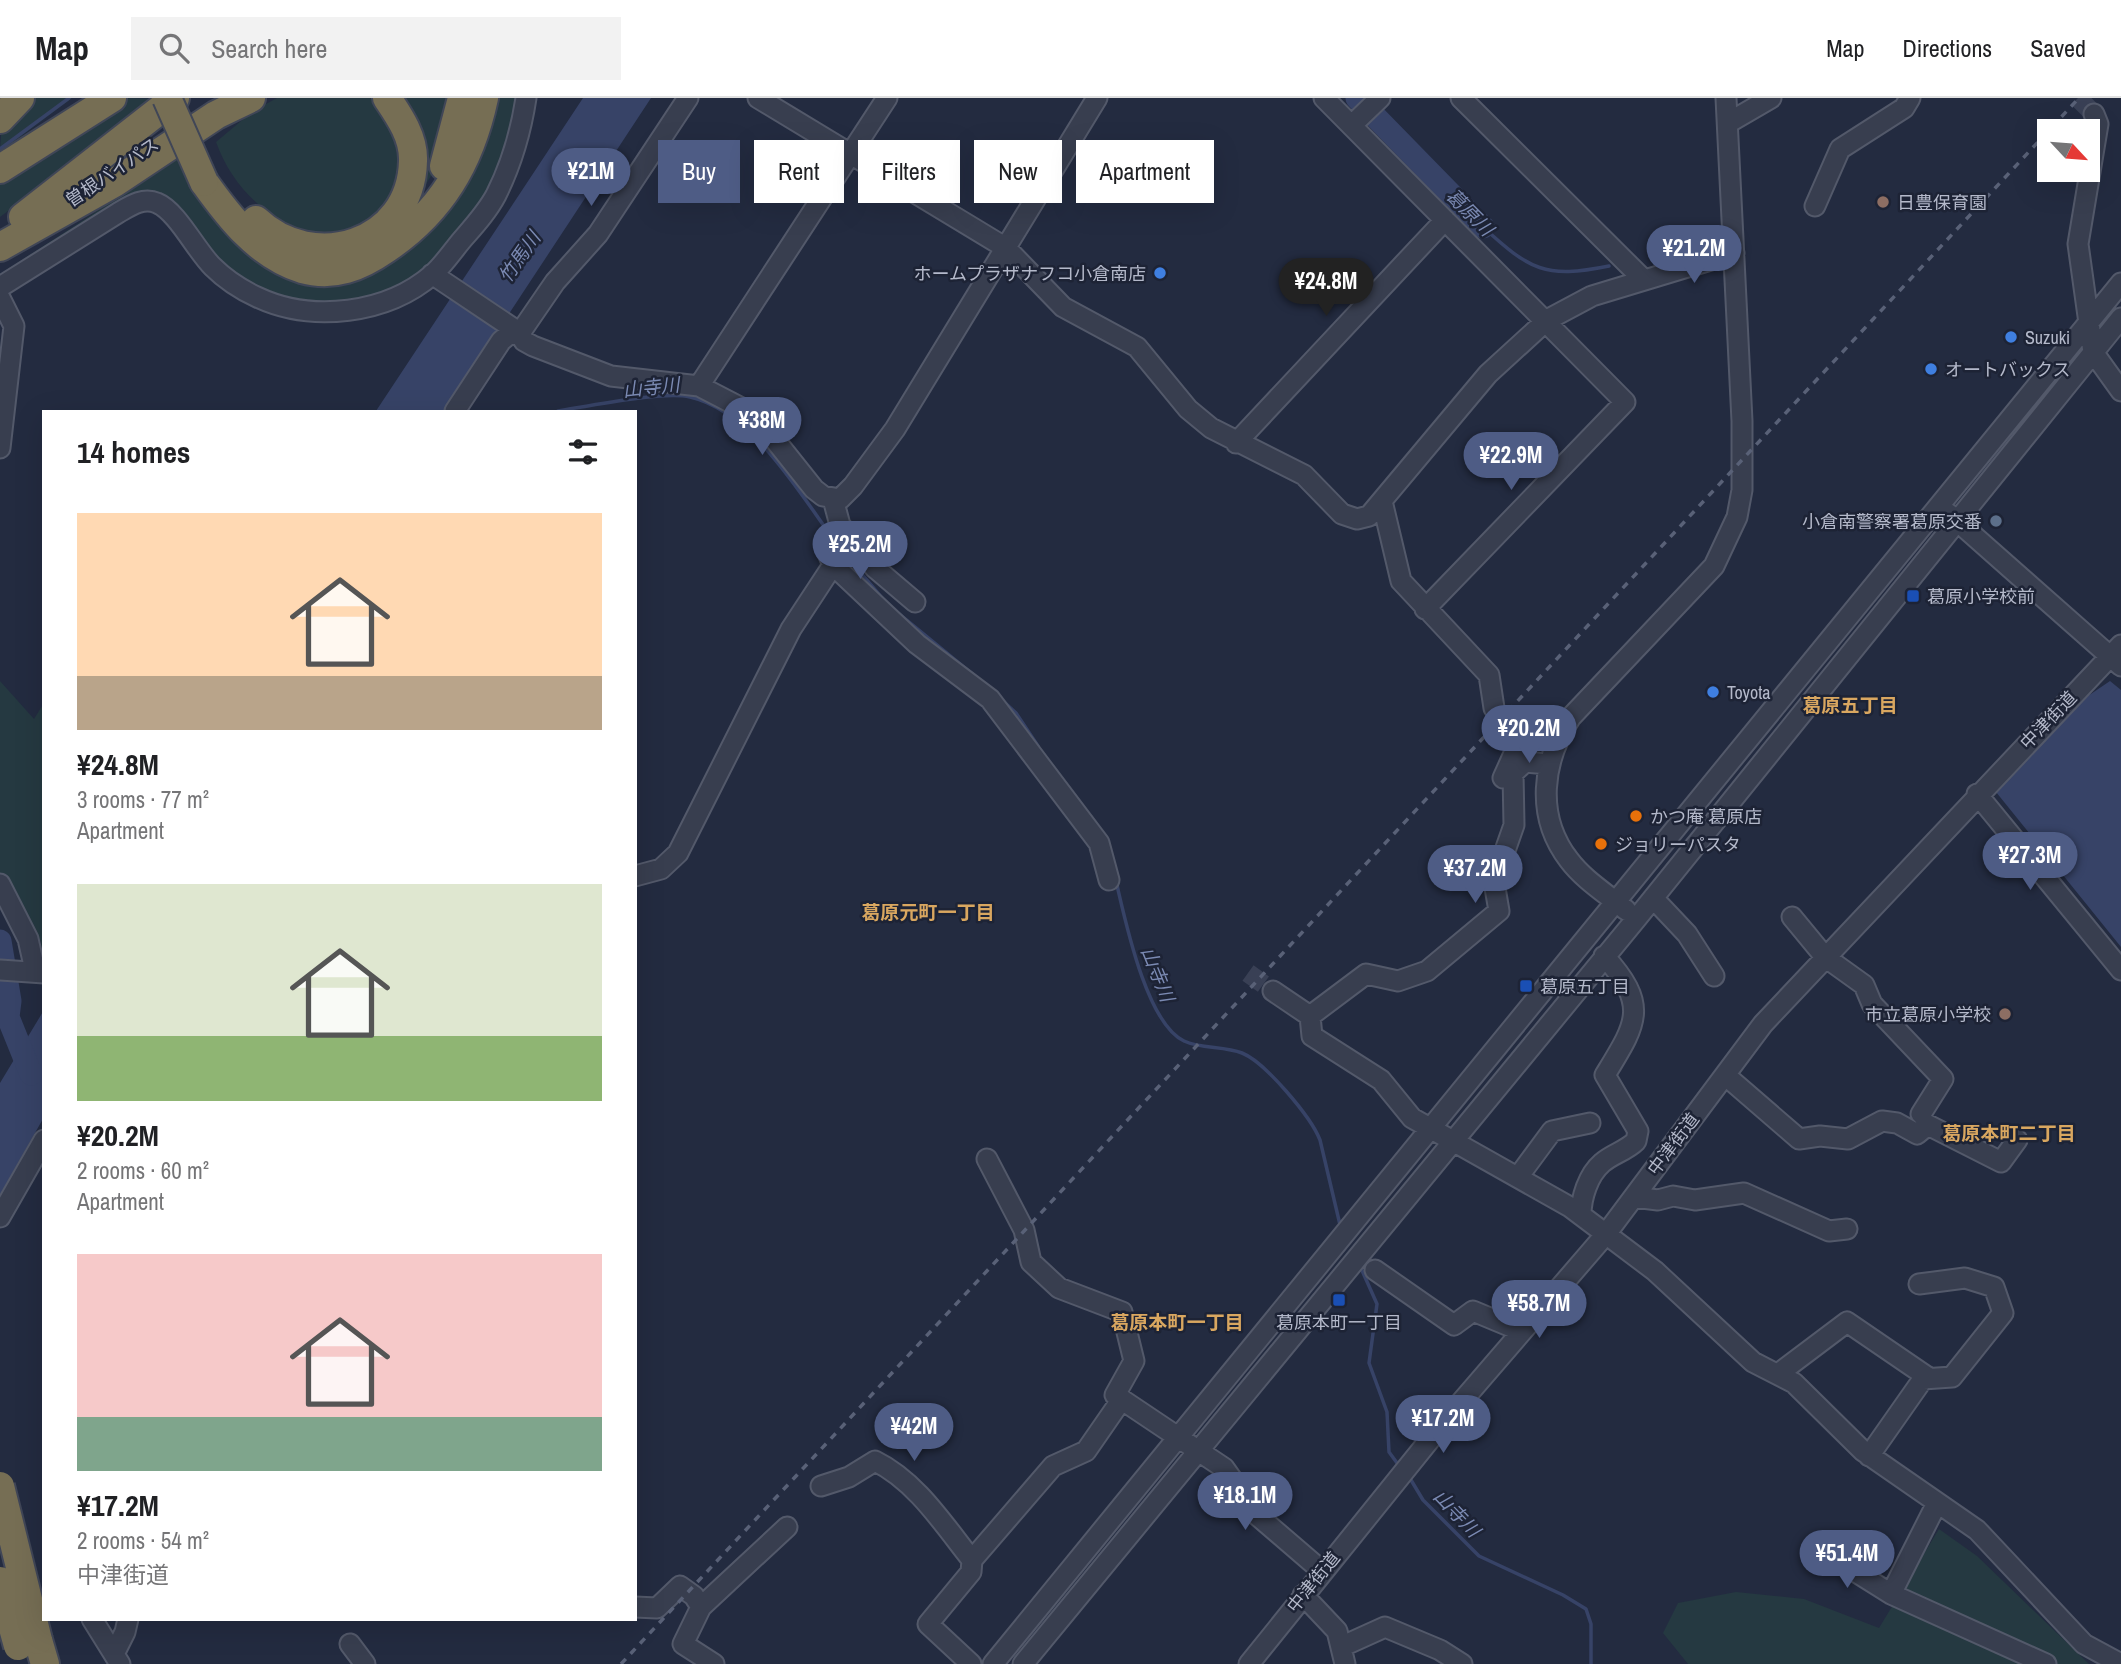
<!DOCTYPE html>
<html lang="en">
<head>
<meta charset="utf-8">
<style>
	:root { --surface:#fff; --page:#f2f2f2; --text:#202124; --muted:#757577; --line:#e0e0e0; --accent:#4e5c85 }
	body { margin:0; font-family:"Archivo Narrow","Noto Sans JP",sans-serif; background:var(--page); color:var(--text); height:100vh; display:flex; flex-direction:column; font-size:26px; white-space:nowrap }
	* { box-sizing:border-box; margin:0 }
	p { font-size:23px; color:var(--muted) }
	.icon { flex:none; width:38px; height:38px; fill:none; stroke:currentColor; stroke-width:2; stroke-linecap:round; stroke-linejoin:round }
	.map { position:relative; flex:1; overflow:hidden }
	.panel { position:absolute; left:42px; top:312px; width:595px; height:1211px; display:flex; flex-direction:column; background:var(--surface); border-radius:0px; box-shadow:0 7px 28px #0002 }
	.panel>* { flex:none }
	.banner { position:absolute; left:658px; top:42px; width:665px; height:63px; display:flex; gap:14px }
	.needle { width:46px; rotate:116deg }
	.buttons { position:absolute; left:2037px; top:21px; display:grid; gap:14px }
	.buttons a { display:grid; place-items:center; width:63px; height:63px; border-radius:0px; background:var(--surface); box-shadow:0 7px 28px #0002; font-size:35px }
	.price { position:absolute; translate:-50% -60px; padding:0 16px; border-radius:24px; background:var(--accent); color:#fff; font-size:23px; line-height:46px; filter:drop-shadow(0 2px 4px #0008) }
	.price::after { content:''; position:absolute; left:50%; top:42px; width:21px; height:16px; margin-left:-10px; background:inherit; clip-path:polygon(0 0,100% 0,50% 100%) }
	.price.selected { background:#222; color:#fff }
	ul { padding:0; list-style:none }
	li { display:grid; align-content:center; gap:14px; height:371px; padding:0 35px }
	li span { display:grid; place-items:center; height:217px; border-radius:0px; color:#555 }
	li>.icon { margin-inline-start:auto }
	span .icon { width:126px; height:126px; fill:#fffc; stroke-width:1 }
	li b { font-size:30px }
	h2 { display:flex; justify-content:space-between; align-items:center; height:84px; padding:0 35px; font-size:30px }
	.chip { padding:0 24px; border-radius:0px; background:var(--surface); box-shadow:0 7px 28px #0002; font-size:24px; line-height:63px }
	.chip.selected { background:var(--accent); color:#fff }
	header { display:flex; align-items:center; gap:42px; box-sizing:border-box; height:98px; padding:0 35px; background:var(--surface); border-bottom:2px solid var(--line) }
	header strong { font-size:33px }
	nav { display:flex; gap:38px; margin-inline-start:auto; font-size:24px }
	.search { width:490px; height:63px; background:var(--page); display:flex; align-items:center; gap:18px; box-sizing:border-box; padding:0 24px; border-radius:0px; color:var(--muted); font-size:26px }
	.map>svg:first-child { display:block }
</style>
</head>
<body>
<header>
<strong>Map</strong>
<div class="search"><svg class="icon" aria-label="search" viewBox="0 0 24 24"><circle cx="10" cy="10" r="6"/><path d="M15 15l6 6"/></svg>Search here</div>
<nav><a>Map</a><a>Directions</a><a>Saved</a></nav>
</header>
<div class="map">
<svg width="2121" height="1566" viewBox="0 0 2121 1566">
	<rect width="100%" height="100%" fill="#232b40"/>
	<path fill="#253941" d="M 30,0 L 72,0 L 0,54 L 1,37 Z
		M 127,0 L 158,1 L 0,119 L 0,83 Z
		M 277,0 L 370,0 C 382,10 386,21 393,35 C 418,92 372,143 312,138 C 305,138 299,133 293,130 C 257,111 230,83 216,44 L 253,13 Z
		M 400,0 L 452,0 L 438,66 L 412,110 Z
		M 491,0 L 519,0 L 500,71 L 476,114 L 439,157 L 412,181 L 391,194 L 359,204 L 294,206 L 237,181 L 156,98 L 0,179 L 0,176 L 181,59 L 211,114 L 242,153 L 271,172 L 356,182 L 391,166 L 430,133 Z
		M 0,583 L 34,621 L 44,605 L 44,865 L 38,853 L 41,844 L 0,776 Z
		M 1939,1431 L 1977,1458 L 2089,1566 L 1688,1566 L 1663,1535 L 1678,1505 L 1736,1494 L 1804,1501 L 1879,1530 Z"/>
	<path fill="#374367" d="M 583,0 L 651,0 L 445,313 L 376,313 Z
		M 2110,583 L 2121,592 L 2121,849 L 1996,694 L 2082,602 Z
		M 44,912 L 44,1019 L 0,1097 L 0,985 Z"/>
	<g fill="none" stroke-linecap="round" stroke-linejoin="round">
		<path stroke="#374367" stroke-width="3.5" d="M 0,51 L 69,0
			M 1483,129 C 1530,172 1545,181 1609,168
			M 558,313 C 589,308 662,293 690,299 C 749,312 796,389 829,435
			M 837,447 L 882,500
			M 892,510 L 981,583
			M 1002,602 L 1016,615 L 1038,648
			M 1116,783 C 1125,821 1146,925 1184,943 C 1201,951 1224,948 1242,955 C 1265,964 1311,1019 1320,1042 L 1341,1131
			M 1360,1168 L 1377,1206 L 1369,1265 L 1387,1314 L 1389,1354 L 1400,1369
			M 1408,1377 L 1423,1402 L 1479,1458 L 1563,1497 L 1586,1511 L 1591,1526 L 1591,1566"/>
		<path stroke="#374367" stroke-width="23" d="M 1357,0 L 1483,129
			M 0,843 L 10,903 L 8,919 L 31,976"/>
		<path stroke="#394055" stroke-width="19" stroke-dasharray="19 10" stroke-linecap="butt" d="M 2078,0 L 2094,16
			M 1494,610 L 1519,632
			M 1248,875 L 1273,893"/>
		<defs>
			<path id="minor" d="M 758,0 L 1006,150 L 1063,209 L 1137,249 L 1188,311 L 1211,330 L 1304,377 L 1342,416 L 1357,421 L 1369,418 L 1488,276 L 1547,222 L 1592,198 L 1734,155
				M 1324,0 L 1625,304 L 1425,511
				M 1461,0 L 1643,181
				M 2094,16 L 2098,26 L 2078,146 L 2093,254 L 2121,293
				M 1728,25 L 1771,0
				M 1352,27 L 1380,0
				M 1815,108 L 1840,51 L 1904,10 L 1910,0
				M 432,176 L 520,235 L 524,243 L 533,248 L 611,278 L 699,288 L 755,317 L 814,391 L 823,398 L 840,401 L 853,388 L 895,331 L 1097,0
				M 0,189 L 118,115 C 130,108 143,99 157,105 C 177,113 197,154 213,169 C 225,181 242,192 257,199 C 312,225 387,216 433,176 C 443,167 452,154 461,143 C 474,128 487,114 496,97 C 511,67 521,33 526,0
				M 0,200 L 14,228 L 0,350
				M 699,288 L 887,0
				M 455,313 L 501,243 L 508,237 L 520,235 L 555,184 L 598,136 L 688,0
				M 1236,345 L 1445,122
				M 833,401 L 840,427 L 826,451 L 833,467 L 917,546 L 990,601 L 1099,745 L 1109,782
				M 1382,403 L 1401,483 L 1489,577 L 1494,610
				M 1949,416 L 2121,568
				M 840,427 L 875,470 L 915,504
				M 1503,680 L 1521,640 L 1519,632
				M 1977,696 L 2121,872
				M 635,778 L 661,771 L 678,755 L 791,531 L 833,467
				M 0,786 L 28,841 L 35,872
				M 1653,800 L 1687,836 L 1714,878
				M 1626,812 C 1607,796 1584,782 1569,762 C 1535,718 1542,663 1571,619 L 1714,468 L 1737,419 L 1742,392 L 1742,323 L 1726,0
				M 1792,819 L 1825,859 L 1864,887 L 1872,906 L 1943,981 L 1921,1016
				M 0,872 L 44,875
				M 1273,893 L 1310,918 L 1312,938 L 1381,982 L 1412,1020 L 1570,1109 L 1655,1173 L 1753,1264 L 1794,1285 L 1863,1353 L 1977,1432 L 2084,1546 L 2121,1566
				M 1310,918 L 1366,876 L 1398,883 L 1427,873 L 1499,813 L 1494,784 L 1514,727 L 1513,675 L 1525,664 L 1548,666
				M 1725,977 L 1799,1041 L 1820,1038 L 1848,1041 L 1882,1023 L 1897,1025 L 1917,1036 L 1928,1027 L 2001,1064 L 2017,1042
				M 987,1061 L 1024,1132 L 1031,1164 L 1059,1190 L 1122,1214 L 1134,1263 L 1115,1297 L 1224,1370 L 1258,1418 L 1315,1467 L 1324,1470
				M 1518,1079 L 1552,1033 L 1590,1025
				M 1634,1099 L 1658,1102 L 1673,1098 L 1695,1102 L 1744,1095 L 1829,1133 L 1847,1131
				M 1581,1117 C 1581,1100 1588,1077 1602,1065 C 1612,1056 1626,1053 1636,1043 L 1638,1033 L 1605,977 C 1636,926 1650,908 1604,858
				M 0,1119 L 44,1042
				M 1375,1172 L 1454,1227 L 1473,1213 L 1521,1233
				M 1778,1276 L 1847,1224 L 1929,1280
				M 1869,1358 L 1923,1281 L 1952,1279 L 2003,1215 L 1994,1189 L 1965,1180 L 1919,1186
				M 821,1388 L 849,1379 L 875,1363 C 916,1383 944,1427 972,1462
				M 1824,1454 L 1891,1496 L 2046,1566
				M 1891,1496 L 1937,1405
				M 1303,1497 L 1337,1533 L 1345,1566
				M 635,1509 L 657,1510 L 680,1488 L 694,1498 L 701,1509 L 683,1546 L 714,1566
				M 701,1509 L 787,1429
				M 92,1521 L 120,1566
				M 350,1546 L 365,1566
				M 1343,1548 L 1385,1529 L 1440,1552 L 1462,1566
				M 115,1554 L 125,1534 L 128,1521
				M 971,1566 L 928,1526 L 971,1474 L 972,1462 L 1053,1368 L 1086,1353 L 1122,1301
				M 993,1566 L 2121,185
				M 1023,1566 L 1637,820 L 2121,220
				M 1249,1566 L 1444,1324 L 1606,1136 L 1763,926 L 2121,547"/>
			<path id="highway" d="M 0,21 L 20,0
				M 444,68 L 462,0
				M 0,71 L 112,0
				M 204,84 C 229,119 258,157 302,171 C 334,180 360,169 386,151 C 441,114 470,65 484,0
				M 23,119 L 175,0
				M 256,122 C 313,176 411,147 413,63 C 414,40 400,19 387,0
				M 0,149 L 114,85 L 216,17 L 251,0
				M 38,1542 L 45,1566"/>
		</defs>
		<use href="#minor" stroke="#53596a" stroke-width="23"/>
		<use href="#highway" stroke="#404657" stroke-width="32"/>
		<use href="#minor" stroke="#383e4f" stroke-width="19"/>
		<use href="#highway" stroke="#766e54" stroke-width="28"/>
		<path stroke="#596177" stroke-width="3.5" stroke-dasharray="7 7" stroke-linecap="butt" d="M 621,1566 L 2079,0"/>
		<defs>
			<path id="highway-bridge" d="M 167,0 L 204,84
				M 0,1388 L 38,1542
				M 0,1483 L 18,1548"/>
		</defs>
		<use href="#highway-bridge" stroke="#404657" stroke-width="32" stroke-linecap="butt"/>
		<use href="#highway-bridge" stroke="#766e54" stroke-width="28"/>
	</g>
	<g fill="#8d6e63" stroke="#1d2335" stroke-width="2.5">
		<circle cx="1883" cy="104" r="7"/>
		<circle cx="2005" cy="916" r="7"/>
	</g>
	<g fill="#3f7fe0" stroke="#1d2335" stroke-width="2.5">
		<circle cx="1160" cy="175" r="7"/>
		<circle cx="2011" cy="239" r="7"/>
		<circle cx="1931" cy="271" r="7"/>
		<circle cx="1713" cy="594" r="7"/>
	</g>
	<circle fill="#5c6f8a" stroke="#1d2335" stroke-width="2.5" cx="1996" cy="423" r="7"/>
	<g fill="#1a4fb4" stroke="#1d2335" stroke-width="2.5">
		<rect x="1906" y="491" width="14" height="14" rx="3.5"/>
		<rect x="1519" y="881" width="14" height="14" rx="3.5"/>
		<rect x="1332" y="1195" width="14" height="14" rx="3.5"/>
	</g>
	<g fill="#e8710a" stroke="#1d2335" stroke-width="2.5">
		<circle cx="1636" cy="718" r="7"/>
		<circle cx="1601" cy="746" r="7"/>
	</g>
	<g text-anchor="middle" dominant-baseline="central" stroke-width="5" stroke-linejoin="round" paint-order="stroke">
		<g font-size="18" fill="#b4b9ca" stroke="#1d2335">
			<text transform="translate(112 74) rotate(-34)">曽根バイパス</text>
			<text transform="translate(2048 622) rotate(-46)">中津街道</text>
			<text transform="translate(1673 1046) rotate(-53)">中津街道</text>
			<text transform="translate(1313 1484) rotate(-51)">中津街道</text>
		</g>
		<g font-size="18" fill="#b4b9ca" stroke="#1d2335" text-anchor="start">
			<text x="1897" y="104">日豊保育園</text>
			<text x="1146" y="175" text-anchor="end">ホームプラザナフコ小倉南店</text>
			<text x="2025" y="239">Suzuki</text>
			<text x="1945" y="271">オートバックス</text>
			<text x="1982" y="423" text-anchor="end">小倉南警察署葛原交番</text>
			<text x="1927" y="498">葛原小学校前</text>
			<text x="1727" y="594">Toyota</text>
			<text x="1650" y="718">かつ庵 葛原店</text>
			<text x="1615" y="746">ジョリーパスタ</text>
			<text x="1540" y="888">葛原五丁目</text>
			<text x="1991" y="916" text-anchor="end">市立葛原小学校</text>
			<text x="1339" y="1224" text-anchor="middle">葛原本町一丁目</text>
		</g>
		<g font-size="19" font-style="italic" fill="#7b8ab3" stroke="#1d2335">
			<text transform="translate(1470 114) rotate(45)">葛原川</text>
			<text transform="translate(519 159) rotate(-55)">竹馬川</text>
			<text transform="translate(651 289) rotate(-6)">山寺川</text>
			<text transform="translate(1158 876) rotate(68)">山寺川</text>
			<text transform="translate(1457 1415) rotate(46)">山寺川</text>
		</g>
		<g font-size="19" font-weight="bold" fill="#d9a760" stroke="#1d2335">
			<text x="1850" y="607">葛原五丁目</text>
			<text x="928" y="814">葛原元町一丁目</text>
			<text x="2009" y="1035">葛原本町二丁目</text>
			<text x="1177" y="1224">葛原本町一丁目</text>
		</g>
	</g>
</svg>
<div class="buttons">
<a><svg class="needle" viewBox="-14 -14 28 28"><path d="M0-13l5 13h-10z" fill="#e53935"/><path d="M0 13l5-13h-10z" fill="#757577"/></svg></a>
</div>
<b class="price" style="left:591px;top:110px">¥21M</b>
<b class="price" style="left:1694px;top:187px">¥21.2M</b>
<b class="price selected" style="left:1326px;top:220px">¥24.8M</b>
<b class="price" style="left:762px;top:359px">¥38M</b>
<b class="price" style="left:1511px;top:394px">¥22.9M</b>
<b class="price" style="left:860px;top:483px">¥25.2M</b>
<b class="price" style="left:1529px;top:667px">¥20.2M</b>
<b class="price" style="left:2030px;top:794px">¥27.3M</b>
<b class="price" style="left:1475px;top:807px">¥37.2M</b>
<b class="price" style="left:1539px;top:1242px">¥58.7M</b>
<b class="price" style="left:1443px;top:1357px">¥17.2M</b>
<b class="price" style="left:914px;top:1365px">¥42M</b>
<b class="price" style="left:1245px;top:1434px">¥18.1M</b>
<b class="price" style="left:1847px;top:1492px">¥51.4M</b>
<div class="banner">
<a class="chip selected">Buy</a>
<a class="chip">Rent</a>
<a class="chip">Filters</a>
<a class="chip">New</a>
<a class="chip">Apartment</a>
</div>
<section class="panel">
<h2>14 homes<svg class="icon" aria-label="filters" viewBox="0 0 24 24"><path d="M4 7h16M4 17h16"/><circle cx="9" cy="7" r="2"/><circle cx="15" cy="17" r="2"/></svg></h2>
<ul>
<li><span style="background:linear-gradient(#ffd9b3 75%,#b9a48a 0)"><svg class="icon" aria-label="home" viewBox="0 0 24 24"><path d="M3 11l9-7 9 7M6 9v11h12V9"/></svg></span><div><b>¥24.8M</b><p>3 rooms · 77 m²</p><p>Apartment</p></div></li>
<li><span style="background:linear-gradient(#dfe7d0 70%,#8fb573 0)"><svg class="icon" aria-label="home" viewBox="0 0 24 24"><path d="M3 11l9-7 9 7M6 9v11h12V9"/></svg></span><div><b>¥20.2M</b><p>2 rooms · 60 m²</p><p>Apartment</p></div></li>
<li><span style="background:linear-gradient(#f6c9c9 75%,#7fa58c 0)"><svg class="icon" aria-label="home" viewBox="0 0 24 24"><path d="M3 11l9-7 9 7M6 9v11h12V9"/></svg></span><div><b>¥17.2M</b><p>2 rooms · 54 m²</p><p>中津街道</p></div></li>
</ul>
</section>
</div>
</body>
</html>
